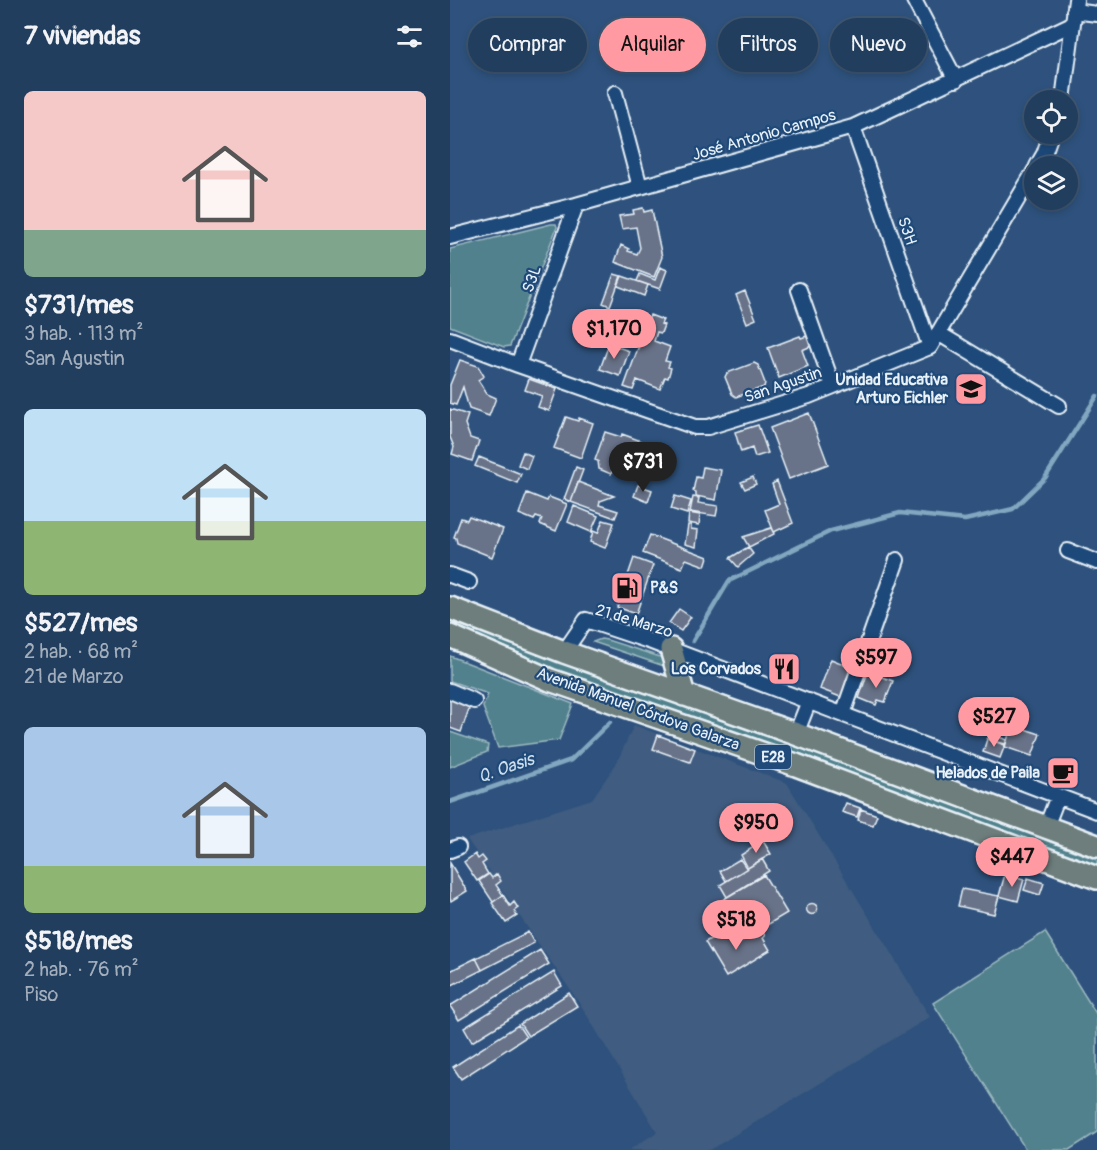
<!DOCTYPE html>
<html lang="es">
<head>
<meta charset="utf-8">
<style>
	:root { --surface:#223e5e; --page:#2a4564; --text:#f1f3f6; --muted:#a2aebc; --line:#3f5773; --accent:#ff9aa2 }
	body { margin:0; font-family:Pangolin,sans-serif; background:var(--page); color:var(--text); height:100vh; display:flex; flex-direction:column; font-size:22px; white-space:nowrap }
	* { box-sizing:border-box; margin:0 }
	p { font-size:20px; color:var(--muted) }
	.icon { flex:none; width:33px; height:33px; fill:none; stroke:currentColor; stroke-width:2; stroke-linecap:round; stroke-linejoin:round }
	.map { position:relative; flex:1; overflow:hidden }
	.drawer { display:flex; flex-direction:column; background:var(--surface); width:450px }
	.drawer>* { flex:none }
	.banner { position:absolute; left:18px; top:18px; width:538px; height:54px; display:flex; gap:12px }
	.tools { position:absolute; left:574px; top:90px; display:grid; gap:12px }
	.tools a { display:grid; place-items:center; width:54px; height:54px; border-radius:50%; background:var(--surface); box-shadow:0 3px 9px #0003,0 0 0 2px var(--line); font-size:30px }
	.price { position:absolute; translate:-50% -51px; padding:0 14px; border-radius:21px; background:var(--accent); color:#111; font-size:20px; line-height:39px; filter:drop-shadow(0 2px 3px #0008) }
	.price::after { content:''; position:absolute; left:50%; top:36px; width:18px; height:14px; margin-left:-9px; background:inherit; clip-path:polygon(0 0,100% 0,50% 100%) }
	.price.selected { background:#222; color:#fff }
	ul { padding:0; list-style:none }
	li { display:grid; align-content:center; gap:12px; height:318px; padding:0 24px }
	li span { display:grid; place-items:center; height:186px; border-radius:9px; color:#555 }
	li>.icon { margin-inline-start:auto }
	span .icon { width:108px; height:108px; fill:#fffc; stroke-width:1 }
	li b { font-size:26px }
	h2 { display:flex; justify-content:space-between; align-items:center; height:72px; padding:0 24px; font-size:26px }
	.tag { padding:0 21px; border-radius:27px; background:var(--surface); box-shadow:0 3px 9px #0003,0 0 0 2px var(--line); font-size:21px; line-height:54px }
	.tag.selected { background:var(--accent); color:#111 }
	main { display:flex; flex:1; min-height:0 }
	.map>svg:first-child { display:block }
</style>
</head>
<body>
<main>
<section class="drawer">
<h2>7 viviendas<svg class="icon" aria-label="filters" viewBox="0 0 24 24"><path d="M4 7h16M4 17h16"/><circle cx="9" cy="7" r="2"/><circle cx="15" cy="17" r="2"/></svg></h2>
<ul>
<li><span style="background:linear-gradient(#f6c9c9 75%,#7fa58c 0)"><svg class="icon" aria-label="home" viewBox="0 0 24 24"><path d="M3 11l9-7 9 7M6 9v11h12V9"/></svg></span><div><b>$731/mes</b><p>3 hab. · 113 m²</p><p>San Agustin</p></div></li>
<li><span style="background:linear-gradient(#bfe0f5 60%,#8fb573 0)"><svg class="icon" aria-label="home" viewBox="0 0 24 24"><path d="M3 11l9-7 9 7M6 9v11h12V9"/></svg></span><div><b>$527/mes</b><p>2 hab. · 68 m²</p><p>21 de Marzo</p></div></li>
<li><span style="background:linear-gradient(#a9c7e8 75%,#8fb573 0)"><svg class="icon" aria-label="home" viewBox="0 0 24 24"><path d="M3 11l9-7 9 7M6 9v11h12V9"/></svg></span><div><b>$518/mes</b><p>2 hab. · 76 m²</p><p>Piso</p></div></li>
</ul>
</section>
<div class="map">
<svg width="647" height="1150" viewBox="0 0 647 1150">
	<rect width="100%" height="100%" fill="#2e527d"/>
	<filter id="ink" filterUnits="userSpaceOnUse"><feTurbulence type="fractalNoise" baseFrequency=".0167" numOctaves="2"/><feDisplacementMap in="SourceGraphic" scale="12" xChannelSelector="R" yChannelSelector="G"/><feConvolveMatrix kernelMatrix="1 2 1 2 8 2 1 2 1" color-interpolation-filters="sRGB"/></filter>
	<g filter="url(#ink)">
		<path fill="#3f5c80" d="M 184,725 L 337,783 L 480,1017 L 260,1150 L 179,1150 L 207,1132 L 132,1007 L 17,839 L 142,799 L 166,764 Z"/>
		<path fill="#51818c" stroke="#9cb9c2" stroke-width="1.5" d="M 101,224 L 106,224 L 107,227 L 60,346 L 54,347 L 0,326 L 0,249 Z
			M 0,616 L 59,639 L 115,664 L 354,747 L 647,860 L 647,872 L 133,683 L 0,628 Z
			M 151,639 L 157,640 L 210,657 L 220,668 L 143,642 Z
			M 0,656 L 123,704 L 109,740 L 48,748 L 33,707 L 38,694 L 0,681 Z
			M 0,732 L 38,745 L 37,752 L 0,767 Z
			M 595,932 L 647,1015 L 647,1132 L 619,1150 L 576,1150 L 483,1003 Z"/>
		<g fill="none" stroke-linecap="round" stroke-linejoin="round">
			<path stroke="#82a7c0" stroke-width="4.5" d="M 243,641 L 279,581 L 381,531 L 450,513 L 515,520 L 563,509 L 595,478 L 647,396
				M 0,802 L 121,760 L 160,722"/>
		</g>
		<path fill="#687288" stroke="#e8f1f8" stroke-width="1.5" d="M 193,208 L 194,212 L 202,210 L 212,257 L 204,277 L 165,262 L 171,245 L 179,249 L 178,251 L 187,254 L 190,248 L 186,227 L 172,229 L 169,216 L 184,214 L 183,210 Z
			M 210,267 L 217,270 L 210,289 L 187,281 L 190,274 L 205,280 Z
			M 164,274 L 171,276 L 160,306 L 153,303 Z
			M 172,276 L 198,285 L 194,296 L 168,286 Z
			M 295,291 L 306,319 L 297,323 L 286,295 Z
			M 200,315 L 213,320 L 211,324 L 214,325 L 211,333 L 207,332 L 204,341 L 220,347 L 215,361 L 220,362 L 218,367 L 221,368 L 218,378 L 215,377 L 210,389 L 187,380 L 183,390 L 174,387 Z
			M 360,335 L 364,345 L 352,350 L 358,366 L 329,378 L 318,348 L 350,336 L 351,338 Z
			M 159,344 L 179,351 L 170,376 L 150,369 Z
			M 10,360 L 28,366 L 34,376 L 28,380 L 37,394 L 46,398 L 39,416 L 19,409 L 13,387 L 6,405 L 0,403 L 0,385 Z
			M 304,363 L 308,365 L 315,383 L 314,387 L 286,397 L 282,394 L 275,377 L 277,373 Z
			M 79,379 L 107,389 L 99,411 L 88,407 L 92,396 L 75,390 Z
			M 0,409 L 18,415 L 15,424 L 20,438 L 29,441 L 22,461 L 2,454 L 4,447 L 0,437 Z
			M 359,413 L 378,464 L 339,479 L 320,428 Z
			M 116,417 L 128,421 L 129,418 L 143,423 L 131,458 L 104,448 Z
			M 308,425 L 318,453 L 305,457 L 302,448 L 291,452 L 285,432 Z
			M 155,432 L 171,437 L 172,434 L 191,441 L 180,472 L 164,466 L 161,474 L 149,469 L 148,461 L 145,460 Z
			M 73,452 L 82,456 L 77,469 L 68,465 Z
			M 29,457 L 71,474 L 67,483 L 25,466 Z
			M 126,467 L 133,470 L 121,502 L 114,499 Z
			M 253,467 L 271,470 L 266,500 L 246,496 L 246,492 L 243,491 L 246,477 L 251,478 Z
			M 303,477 L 306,484 L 295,489 L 291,482 Z
			M 327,481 L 343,523 L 324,532 L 315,510 L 329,504 L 322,484 Z
			M 128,482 L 164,496 L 150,501 L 149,505 L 168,511 L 165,518 L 121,502 Z
			M 188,485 L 202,490 L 198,502 L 184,496 Z
			M 77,493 L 97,501 L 99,497 L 117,504 L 106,531 L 90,524 L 92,519 L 86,517 L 84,520 L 69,514 Z
			M 225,496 L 241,501 L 237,514 L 221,509 Z
			M 243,497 L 249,498 L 248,503 L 268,506 L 266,516 L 240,512 Z
			M 124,506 L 148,516 L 141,532 L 118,522 Z
			M 239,513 L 250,515 L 249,525 L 238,523 Z
			M 19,516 L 53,529 L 42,557 L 7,543 L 6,538 L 4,537 L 11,518 L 17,520 Z
			M 153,520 L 164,523 L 155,548 L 140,542 L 143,531 L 148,533 Z
			M 238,525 L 241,525 L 241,529 L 248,530 L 246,547 L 235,544 Z
			M 321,528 L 324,534 L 299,547 L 293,537 Z
			M 200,535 L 258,557 L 255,566 L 236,559 L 232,568 L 193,553 Z
			M 298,547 L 303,554 L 288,567 L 280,558 Z
			M 184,558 L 203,565 L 186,614 L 167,607 Z
			M 229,609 L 241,617 L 231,631 L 219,623 Z
			M 381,659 L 406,669 L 393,698 L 370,689 Z
			M 329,661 L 343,666 L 338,677 L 325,673 Z
			M 418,672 L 443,681 L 435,702 L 428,700 L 426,705 L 409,698 Z
			M 0,698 L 20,706 L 11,732 L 0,728 Z
			M 562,725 L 590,734 L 582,756 L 555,747 Z
			M 541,729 L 550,732 L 549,737 L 557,740 L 555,744 L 538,739 Z
			M 208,735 L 245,749 L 240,762 L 203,749 Z
			M 537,739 L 555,745 L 550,758 L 533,752 Z
			M 396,803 L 410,808 L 407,817 L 392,812 Z
			M 411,809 L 427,815 L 423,825 L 408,820 Z
			M 313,841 L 321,854 L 298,868 L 291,855 Z
			M 25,854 L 28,859 L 32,856 L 36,861 L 32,864 L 38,874 L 27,881 L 14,862 Z
			M 290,859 L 297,869 L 276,881 L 270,871 Z
			M 312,859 L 319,871 L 277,897 L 270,885 Z
			M 0,863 L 17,891 L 1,901 L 0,899 Z
			M 39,874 L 42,878 L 47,874 L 51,881 L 46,885 L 53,895 L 43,902 L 29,881 Z
			M 555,874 L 574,879 L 568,901 L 549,896 Z
			M 314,875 L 337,913 L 287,943 L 264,905 Z
			M 578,878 L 594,883 L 590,895 L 574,890 Z
			M 512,889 L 549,896 L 544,914 L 508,906 Z
			M 53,895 L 60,906 L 64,902 L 68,908 L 64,911 L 67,916 L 56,923 L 42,903 Z
			M356.5 909a5.5 5.5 0 1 1 11 0a5.5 5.5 0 1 1-11 0Z
			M 278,929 L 287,944 L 311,929 L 315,936 L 313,938 L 320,950 L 276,977 L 255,942 Z
			M 78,932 L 84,943 L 32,970 L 26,958 Z
			M 90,950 L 99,964 L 9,1020 L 0,1006 Z
			M 26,958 L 32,970 L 0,986 L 0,971 Z
			M 104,972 L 112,986 L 22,1042 L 14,1028 Z
			M 119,993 L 127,1006 L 78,1036 L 70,1024 Z
			M 68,1025 L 76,1037 L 11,1079 L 3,1067 Z"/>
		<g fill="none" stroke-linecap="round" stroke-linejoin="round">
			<defs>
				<path id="street" d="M 464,0 L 506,80
					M 624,11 L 647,14
					M 165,93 L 190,187
					M 611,100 L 614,92 L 626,0
					M 403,127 L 480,347
					M 587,166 L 594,154 L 601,134
					M 0,237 L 126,205 L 403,127 L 622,24
					M 349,290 L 383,386
					M 488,333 L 609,406
					M 0,339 L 68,365 L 245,427 L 258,427 L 359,396 L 480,347 L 585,170
					M 68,365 L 126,205
					M 618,551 L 647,562
					M 0,575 L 19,582
					M 114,652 L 136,620 L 199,641 L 647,811
					M 0,691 L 24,701
					M 393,714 L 447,560
					M 346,734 L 359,701
					M 596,827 L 608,796
					M 0,850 L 8,847"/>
				<path id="primary" d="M 0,608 L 114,652 L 346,734 L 647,846
					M 0,636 L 100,680 L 346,765 L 647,878
					M 221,649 L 234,695"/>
			</defs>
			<use href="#street" stroke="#e8f1f8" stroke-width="18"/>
			<use href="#primary" stroke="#e8f1f8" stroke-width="26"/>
			<use href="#street" stroke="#1f4a7a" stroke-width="14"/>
			<use href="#primary" stroke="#6d7e7c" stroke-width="21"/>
		</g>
	</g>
	<defs>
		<symbol id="school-square" viewBox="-11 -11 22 22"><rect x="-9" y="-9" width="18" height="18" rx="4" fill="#ff9aa2" stroke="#1f4a7a"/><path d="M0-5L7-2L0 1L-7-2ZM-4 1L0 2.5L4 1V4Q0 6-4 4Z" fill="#111"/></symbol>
		<symbol id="fuel-square" viewBox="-11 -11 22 22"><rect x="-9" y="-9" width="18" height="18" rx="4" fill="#ff9aa2" stroke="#1f4a7a"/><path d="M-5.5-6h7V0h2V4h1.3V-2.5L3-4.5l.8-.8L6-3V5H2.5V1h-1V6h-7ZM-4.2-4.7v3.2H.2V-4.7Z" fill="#111"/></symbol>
		<symbol id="restaurant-square" viewBox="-11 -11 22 22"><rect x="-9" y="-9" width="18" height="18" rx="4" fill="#ff9aa2" stroke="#1f4a7a"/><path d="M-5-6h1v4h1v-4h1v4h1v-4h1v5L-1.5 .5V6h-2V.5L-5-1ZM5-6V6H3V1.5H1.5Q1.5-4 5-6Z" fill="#111"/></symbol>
		<symbol id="cafe-square" viewBox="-11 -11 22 22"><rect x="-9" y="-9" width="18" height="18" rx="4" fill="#ff9aa2" stroke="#1f4a7a"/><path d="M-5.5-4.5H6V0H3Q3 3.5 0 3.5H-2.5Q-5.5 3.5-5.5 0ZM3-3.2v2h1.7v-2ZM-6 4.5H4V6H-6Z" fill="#111"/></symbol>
	</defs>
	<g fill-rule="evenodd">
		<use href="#school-square" x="502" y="370" width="38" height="38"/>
		<use href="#fuel-square" x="158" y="569" width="38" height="38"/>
		<use href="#restaurant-square" x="315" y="650" width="38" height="38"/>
		<use href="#cafe-square" x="594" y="754" width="38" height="38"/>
	</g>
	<g text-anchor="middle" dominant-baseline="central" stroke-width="4.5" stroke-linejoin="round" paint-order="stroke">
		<rect fill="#1f4a7a" stroke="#acbfd2" stroke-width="1.5" x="305" y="745" width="36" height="24" rx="4.5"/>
		<g font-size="15" font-weight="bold" fill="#e8f1f8">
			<text x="323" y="757">E28</text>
		</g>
		<g font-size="16" fill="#e8f1f8" stroke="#1f4a7a">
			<text transform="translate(314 135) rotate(-16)">José Antonio Campos</text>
			<text transform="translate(457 231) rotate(71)">S3H</text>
			<text transform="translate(82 279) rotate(-70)">S3L</text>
			<text transform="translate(333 385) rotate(-19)">San Agustin</text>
			<text transform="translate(184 621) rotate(17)">21 de Marzo</text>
			<text transform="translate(188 709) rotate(20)">Avenida Manuel Córdova Galarza</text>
		</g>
		<g font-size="16" font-weight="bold" fill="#e8f1f8" stroke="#1f4a7a" text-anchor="end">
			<text x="498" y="380">Unidad Educativa<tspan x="498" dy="18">Arturo Eichler</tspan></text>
			<text x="200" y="588" text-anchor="start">P&amp;S</text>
			<text x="311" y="669">Los Corvados</text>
			<text x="590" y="773">Helados de Paila</text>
		</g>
		<g font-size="18" font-style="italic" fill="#cedeea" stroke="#1f4a7a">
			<text transform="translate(56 768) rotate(-19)">Q. Oasis</text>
		</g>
	</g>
</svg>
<div class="tools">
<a><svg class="icon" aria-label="locate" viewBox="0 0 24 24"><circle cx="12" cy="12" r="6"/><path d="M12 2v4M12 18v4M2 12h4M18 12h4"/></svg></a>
<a><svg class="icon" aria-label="layers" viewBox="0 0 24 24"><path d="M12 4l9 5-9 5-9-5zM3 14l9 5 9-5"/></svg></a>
</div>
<b class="price" style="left:164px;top:360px">$1,170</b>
<b class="price selected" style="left:193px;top:493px">$731</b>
<b class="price" style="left:426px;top:689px">$597</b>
<b class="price" style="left:544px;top:748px">$527</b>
<b class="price" style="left:306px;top:854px">$950</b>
<b class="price" style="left:562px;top:888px">$447</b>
<b class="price" style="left:286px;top:951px">$518</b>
<div class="banner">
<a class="tag">Comprar</a>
<a class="tag selected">Alquilar</a>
<a class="tag">Filtros</a>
<a class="tag">Nuevo</a>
</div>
</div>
</main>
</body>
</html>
